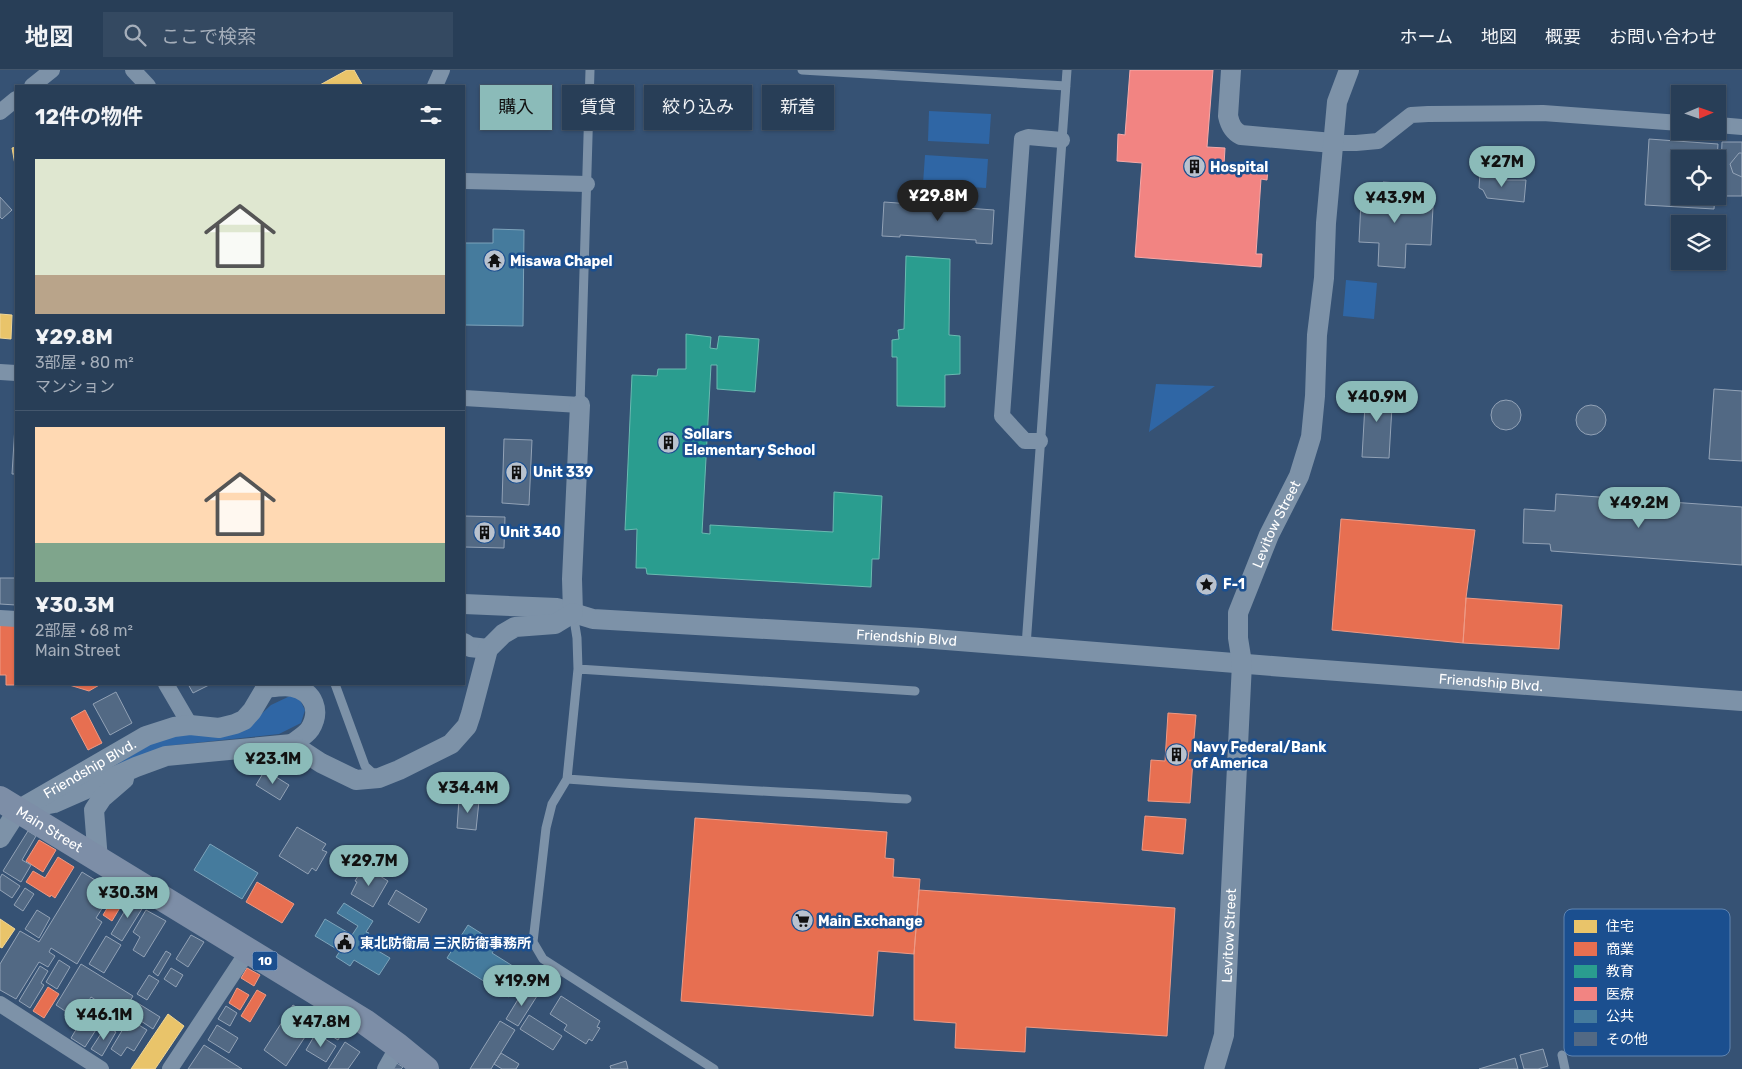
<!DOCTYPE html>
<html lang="ja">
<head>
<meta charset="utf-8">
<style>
	:root { --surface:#283e57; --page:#344961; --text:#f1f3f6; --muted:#a5aeba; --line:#44576d; --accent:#8bbbb9 }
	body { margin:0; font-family:Rubik,"Noto Sans JP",sans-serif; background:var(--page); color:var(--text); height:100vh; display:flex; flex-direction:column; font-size:19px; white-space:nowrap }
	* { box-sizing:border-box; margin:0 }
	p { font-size:16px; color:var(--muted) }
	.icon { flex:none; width:28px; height:28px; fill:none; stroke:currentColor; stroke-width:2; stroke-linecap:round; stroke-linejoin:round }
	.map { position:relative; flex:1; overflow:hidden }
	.drawer { position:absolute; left:15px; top:15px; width:450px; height:600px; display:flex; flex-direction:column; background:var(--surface); border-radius:0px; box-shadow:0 1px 4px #0004,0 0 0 1px var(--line) }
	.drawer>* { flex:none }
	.top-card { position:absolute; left:480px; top:15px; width:475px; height:45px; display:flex; gap:10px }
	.needle { width:32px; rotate:88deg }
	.controls { position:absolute; left:1671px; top:15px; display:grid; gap:10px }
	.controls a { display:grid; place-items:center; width:55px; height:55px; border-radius:0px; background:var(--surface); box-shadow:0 1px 4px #0004,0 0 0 1px var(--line); font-size:25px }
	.price { position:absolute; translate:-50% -42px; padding:0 11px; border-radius:18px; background:var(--accent); color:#111; font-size:16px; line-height:32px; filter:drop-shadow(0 1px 2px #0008) }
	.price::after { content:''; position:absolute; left:50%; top:30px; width:15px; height:11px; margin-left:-8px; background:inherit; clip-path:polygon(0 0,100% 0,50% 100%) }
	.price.current { background:#222; color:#fff }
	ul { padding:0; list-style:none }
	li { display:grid; align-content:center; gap:10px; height:265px; padding:0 20px }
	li+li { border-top:1px solid var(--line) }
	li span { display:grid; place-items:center; height:155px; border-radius:0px; color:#555 }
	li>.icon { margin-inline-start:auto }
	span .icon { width:90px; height:90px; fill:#fffc; stroke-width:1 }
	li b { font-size:21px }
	h2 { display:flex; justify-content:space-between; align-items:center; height:60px; padding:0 20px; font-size:21px }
	.tag { padding:0 18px; border-radius:0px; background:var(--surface); box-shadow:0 1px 4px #0004,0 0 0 1px var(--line); font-size:18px; line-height:45px }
	.tag.current { background:var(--accent); color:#111 }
	header { display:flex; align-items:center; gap:30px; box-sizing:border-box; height:70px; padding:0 25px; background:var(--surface); border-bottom:1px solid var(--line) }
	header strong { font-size:24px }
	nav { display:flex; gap:28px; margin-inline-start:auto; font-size:18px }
	.search { width:350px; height:45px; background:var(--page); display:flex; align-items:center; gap:12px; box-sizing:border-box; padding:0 18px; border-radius:0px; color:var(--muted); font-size:19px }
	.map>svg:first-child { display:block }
</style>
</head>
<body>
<header>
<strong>地図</strong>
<div class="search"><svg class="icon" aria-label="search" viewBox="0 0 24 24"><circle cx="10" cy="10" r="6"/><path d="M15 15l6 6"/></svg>ここで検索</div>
<nav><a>ホーム</a><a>地図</a><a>概要</a><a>お問い合わせ</a></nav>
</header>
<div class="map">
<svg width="1742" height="999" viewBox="0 0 1742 999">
	<rect width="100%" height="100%" fill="#365274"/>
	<path fill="#2f66a5" d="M 518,23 L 521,42 L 497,44 L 498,27 Z
		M 929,41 L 991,44 L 989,74 L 928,71 Z
		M 925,85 L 988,89 L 986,118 L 923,114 Z
		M 1346,210 L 1377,213 L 1374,249 L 1343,246 Z
		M 1156,314 L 1215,316 L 1149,362 Z
		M 290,626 L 299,628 L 305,640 L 301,653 L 279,664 L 166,676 L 69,723 L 166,665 L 246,658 L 271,635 Z"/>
	<path fill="#e9c46a" stroke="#f0d697" d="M 347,0 L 354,0 L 363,16 L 318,16 Z
		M 16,77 L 16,100 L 12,78 Z
		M 0,244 L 12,245 L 11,269 L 0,268 Z
		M 0,849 L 15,859 L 2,878 L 0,877 Z
		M 168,944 L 184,956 L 155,999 L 131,999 Z"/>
	<path fill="#e76f51" stroke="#ee9a85" d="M 1341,449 L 1475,460 L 1466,528 L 1463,573 L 1332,560 Z
		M 1466,528 L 1562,535 L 1559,579 L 1463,573 Z
		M 0,552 L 16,553 L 16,614 L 30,614 L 30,615 L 6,615 L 6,605 L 0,605 Z
		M 66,614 L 101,614 L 89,621 Z
		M 85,640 L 102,673 L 88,680 L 71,648 Z
		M 1168,643 L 1196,645 L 1193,681 L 1189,681 L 1188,690 L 1193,690 L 1190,733 L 1148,731 L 1151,690 L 1165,691 Z
		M 1145,746 L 1186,749 L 1183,784 L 1142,780 Z
		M 695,748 L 887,762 L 885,788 L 894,789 L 893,807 L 920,809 L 914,884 L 878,881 L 873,946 L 681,931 Z
		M 39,770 L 56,780 L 43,802 L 26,791 Z
		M 58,787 L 74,797 L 55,828 L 51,825 L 50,827 L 26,812 L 33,801 L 45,808 Z
		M 257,812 L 294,834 L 282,853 L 246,832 Z
		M 118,820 L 127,826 L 112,851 L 103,845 Z
		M 919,820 L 1175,838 L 1167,966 L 1026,957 L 1025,982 L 955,978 L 956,953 L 914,950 L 914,884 Z
		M 247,898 L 260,905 L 254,916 L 241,908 Z
		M 48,917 L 59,924 L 44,948 L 33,941 Z
		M 237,918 L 249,925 L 240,940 L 229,933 Z
		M 257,920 L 266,925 L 250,952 L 241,946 Z"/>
	<path fill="#2a9d8f" stroke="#6abab1" d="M 906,186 L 950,189 L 949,265 L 960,266 L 960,304 L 945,305 L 945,337 L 897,336 L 897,287 L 892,287 L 892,270 L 899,269 L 898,260 L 904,259 Z
		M 686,264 L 711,267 L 710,278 L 717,279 L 719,266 L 759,269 L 755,322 L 717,319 L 717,295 L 711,295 L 702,463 L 710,464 L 710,455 L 833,462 L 834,422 L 882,426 L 879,489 L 872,489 L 871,517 L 647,504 L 646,498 L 636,498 L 637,459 L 625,460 L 632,305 L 657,306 L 658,299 L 686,299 Z"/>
	<path fill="#f28482" stroke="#f6a9a8" d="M 1130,0 L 1213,0 L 1207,77 L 1225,78 L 1224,95 L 1268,98 L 1267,110 L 1261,109 L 1256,184 L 1262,184 L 1261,197 L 1135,187 L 1142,93 L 1117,91 L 1118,64 L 1125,65 Z"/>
	<path fill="#457b9d" stroke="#7da3ba" d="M 493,159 L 524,160 L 523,256 L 464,255 L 464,173 L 493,173 Z
		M 210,774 L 258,803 L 242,829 L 194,800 Z
		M 344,833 L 373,851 L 366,862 L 369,863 L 363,872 L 390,888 L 379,905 L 354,890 L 350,896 L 336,887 L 340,881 L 315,866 L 325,849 L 352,865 L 358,856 L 337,843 Z
		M 468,855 L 498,874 L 492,883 L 524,903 L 509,927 L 447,888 Z"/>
	<path fill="#526984" stroke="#92a2b6" d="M 1649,69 L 1718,74 L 1717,89 L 1680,89 L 1680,126 L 1715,126 L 1714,139 L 1645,135 Z
		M 1722,72 L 1742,72 L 1742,126 L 1720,126 Z
		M 1739,83 L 1742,83 L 1742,107 L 1733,103 L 1730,94 Z
		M 1480,102 L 1499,103 L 1499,110 L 1526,110 L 1524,132 L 1487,128 L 1483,120 L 1479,118 Z
		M 1383,112 L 1414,114 L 1413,136 L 1433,137 L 1431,175 L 1406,174 L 1405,198 L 1378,196 L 1379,173 L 1359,172 L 1361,131 L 1382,132 Z
		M 0,127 L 12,140 L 2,149 L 0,147 Z
		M 884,132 L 994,140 L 992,174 L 976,173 L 976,170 L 900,165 L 900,167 L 882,166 Z
		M 1366,317 L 1393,319 L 1389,388 L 1362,387 Z
		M 1714,319 L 1742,321 L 1742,391 L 1709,389 Z
		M1491 345a15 15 0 1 1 30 0a15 15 0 1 1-30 0Z
		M1576 350a15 15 0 1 1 30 0a15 15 0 1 1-30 0Z
		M 16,340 L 16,404 L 12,404 Z
		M 504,369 L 532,370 L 529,435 L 502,433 Z
		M 1556,424 L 1742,437 L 1742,495 L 1551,481 L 1550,474 L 1523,473 L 1524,439 L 1555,441 Z
		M 464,446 L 505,447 L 504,478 L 464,477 Z
		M 0,508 L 16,508 L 16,535 L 0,534 Z
		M 188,614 L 211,614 L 193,623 Z
		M 116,622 L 132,653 L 110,665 L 93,634 Z
		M 265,700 L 289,715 L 280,730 L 256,715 Z
		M 459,729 L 479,731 L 476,760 L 457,758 Z
		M 297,757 L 326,774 L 322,780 L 327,782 L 316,801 L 312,798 L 308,804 L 279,786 Z
		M 28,761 L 36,766 L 22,790 L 31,795 L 21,812 L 3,801 Z
		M 364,796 L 388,811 L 373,837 L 351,824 L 357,812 L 355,811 Z
		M 82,802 L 113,821 L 96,848 L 102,852 L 77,894 L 51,878 L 49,882 L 55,886 L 48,897 L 39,892 L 16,929 L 0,920 L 0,894 L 20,861 L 39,872 Z
		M 2,804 L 20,816 L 12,828 L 0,820 L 0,808 Z
		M 25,818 L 34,824 L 23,841 L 14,835 Z
		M 396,820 L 427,839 L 419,853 L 388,834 Z
		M 133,827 L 145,834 L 122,871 L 111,864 Z
		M 37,840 L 50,848 L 39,868 L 25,859 Z
		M 146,840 L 166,851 L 144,887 L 133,880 L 140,867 L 133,862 Z
		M 191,865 L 204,872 L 188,897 L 176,889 Z
		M 106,866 L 121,875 L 104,903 L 89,894 Z
		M 166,881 L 171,884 L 158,906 L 153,902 Z
		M 59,890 L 70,897 L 57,919 L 46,912 Z
		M 81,894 L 133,926 L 121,946 L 91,927 L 84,938 L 74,932 L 68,943 L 56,935 Z
		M 40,896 L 48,901 L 41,913 L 44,915 L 30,938 L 19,931 Z
		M 171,898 L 183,905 L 176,917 L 164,909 Z
		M 149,905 L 159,911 L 147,930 L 137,924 Z
		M 525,918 L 537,926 L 518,956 L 506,949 Z
		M 561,926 L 600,951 L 597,957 L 600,958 L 592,971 L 589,969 L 586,974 L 564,960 L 567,955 L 550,944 Z
		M 136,932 L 160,947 L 153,959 L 129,943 Z
		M 92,933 L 110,944 L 102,957 L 99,955 L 85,977 L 71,968 Z
		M 293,935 L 316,950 L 286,996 L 264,980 Z
		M 226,936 L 237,943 L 230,956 L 218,949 Z
		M 529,945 L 562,966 L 553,980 L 520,959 Z
		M 129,949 L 147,960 L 134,981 L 127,977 L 121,986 L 111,979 Z
		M 326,949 L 344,960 L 338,970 L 320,959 Z
		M 500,951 L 515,960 L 494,994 L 491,999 L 470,999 Z
		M 217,955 L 238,968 L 229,983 L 208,970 Z
		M 106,956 L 116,962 L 102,986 L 91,979 Z
		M 316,963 L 336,976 L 326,992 L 306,980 Z
		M 345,972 L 360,982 L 348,999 L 328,999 Z
		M 204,975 L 242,999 L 188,999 Z
		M 1543,979 L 1548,996 L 1538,999 L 1524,999 L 1520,985 Z
		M 501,983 L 519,994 L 516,999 L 502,999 L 494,994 Z
		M 1515,988 L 1518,999 L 1479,999 Z
		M 626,991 L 628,999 L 611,999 L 610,996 Z
		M 395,992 L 403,997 L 401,999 L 390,999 Z"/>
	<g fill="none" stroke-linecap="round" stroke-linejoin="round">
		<path stroke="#7d92a8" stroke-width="9" d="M 802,0 L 1066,16
			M 580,335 L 590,0
			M 573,543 L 577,568 L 578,599 L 567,709 L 552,734 L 546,758 L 533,872 L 543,889 L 714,999
			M 1026,576 L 1067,0
			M 578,599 L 915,621
			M 335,614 L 365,696 L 376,706
			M 567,709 C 681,718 794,722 907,729
			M 1562,985 L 1565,999"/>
		<path stroke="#7d92a8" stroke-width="16" d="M 133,0 L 148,16
			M 32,16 L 52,0
			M 435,16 L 442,0
			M 0,42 L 16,29
			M 1718,55 L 1742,57
			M 1333,73 L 1356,73 L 1378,71 L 1411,45 L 1428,44 L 1543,43 L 1680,53
			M 464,111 L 587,114
			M 0,302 L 16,303
			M 464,328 L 580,335
			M 1040,371 L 1025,371 L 1002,346 L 1022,69 L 1028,67 L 1062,70
			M 0,548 L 16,549
			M 166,614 L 190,655
			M 0,934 L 101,999
			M 170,999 L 248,881
			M 385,999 L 398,976"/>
		<g stroke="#7d92a8" stroke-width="20">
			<path d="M 1231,0 L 1228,46 C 1230,55 1233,61 1241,65 L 1333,73"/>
			<path id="s1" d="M 464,534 L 557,538 L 593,549 L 921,568 L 1297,598 L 1742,631"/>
			<path d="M 573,543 L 572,509 L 580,335"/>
			<path d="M 464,573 L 470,577 L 488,579"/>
			<path d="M 265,618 C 274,617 285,615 293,617 C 314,622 321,641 310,659 C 306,665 297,670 292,674"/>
			<path d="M 18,740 L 54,733 L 136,697 L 166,686 L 292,674 L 321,693 L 356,710 L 379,708 L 399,700 L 451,674 L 467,656 L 471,644 L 488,579 L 503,564 L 515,557 L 555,554 L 573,543"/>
			<path id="s2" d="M 0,768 L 18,740 L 146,666 L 174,657 L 190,655 L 219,658 L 235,654 L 244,650 L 252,641 L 268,614"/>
			<path d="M 98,790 L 94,740 L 102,728 L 124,709"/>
			<path id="s3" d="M 1214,999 L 1224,965 L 1242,593 L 1238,568 L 1238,543 L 1269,465 L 1299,406 L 1311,367 L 1315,326 L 1317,265 L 1324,208 L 1326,153 L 1337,32 L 1349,0"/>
		</g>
		<path stroke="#7d8ea7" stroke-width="26" id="s4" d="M 0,729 L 365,952 L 398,976 L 426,999"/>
	</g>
	<defs>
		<symbol id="building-disc" viewBox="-11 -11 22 22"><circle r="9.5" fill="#b9c2ce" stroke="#1b4f8f"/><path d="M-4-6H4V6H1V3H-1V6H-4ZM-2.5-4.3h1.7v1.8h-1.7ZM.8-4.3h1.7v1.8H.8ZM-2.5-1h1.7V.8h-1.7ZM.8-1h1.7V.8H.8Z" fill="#111"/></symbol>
		<symbol id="temple-disc" viewBox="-11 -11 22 22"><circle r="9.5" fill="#b9c2ce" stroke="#1b4f8f"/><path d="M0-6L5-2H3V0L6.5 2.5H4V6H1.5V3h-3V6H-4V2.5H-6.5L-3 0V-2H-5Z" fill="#111"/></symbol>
		<symbol id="sight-disc" viewBox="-11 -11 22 22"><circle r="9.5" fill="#b9c2ce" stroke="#1b4f8f"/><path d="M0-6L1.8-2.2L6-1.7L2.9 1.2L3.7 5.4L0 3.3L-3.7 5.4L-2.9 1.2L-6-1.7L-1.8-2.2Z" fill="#111"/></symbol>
		<symbol id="supermarket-disc" viewBox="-11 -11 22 22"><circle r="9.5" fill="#b9c2ce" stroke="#1b4f8f"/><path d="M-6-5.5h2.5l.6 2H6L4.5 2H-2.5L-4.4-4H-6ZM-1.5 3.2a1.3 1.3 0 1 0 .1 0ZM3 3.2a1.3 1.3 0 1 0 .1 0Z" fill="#111"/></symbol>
		<symbol id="civic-disc" viewBox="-11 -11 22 22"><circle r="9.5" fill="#b9c2ce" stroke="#1b4f8f"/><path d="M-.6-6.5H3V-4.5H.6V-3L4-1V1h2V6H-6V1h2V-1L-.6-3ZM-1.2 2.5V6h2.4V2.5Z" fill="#111"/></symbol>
	</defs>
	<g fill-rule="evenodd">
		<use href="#building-disc" x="1182" y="84" width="25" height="25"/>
		<use href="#temple-disc" x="482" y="178" width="25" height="25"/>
		<use href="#building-disc" x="656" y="360" width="25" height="25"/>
		<use href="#building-disc" x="504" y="390" width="25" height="25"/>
		<use href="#building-disc" x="472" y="450" width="25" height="25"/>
		<use href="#sight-disc" x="1194" y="502" width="25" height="25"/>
		<use href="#building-disc" x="1164" y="672" width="25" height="25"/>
		<use href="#supermarket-disc" x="790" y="838" width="25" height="25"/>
		<use href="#civic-disc" x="332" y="860" width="25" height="25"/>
	</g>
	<g text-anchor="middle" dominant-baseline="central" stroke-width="5" stroke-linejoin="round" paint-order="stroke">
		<rect fill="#1b4f8f" stroke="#bbcadd" stroke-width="1" x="252.5" y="881.5" width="25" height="19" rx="4"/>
		<g font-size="12" font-weight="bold" fill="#fff">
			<text x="265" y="891">10</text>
		</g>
		<g font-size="14" font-weight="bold" fill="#fff" stroke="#1b4f8f" text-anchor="start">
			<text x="1210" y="97">Hospital</text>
			<text x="510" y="191">Misawa Chapel</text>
			<text x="684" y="364">Sollars<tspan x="684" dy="16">Elementary School</tspan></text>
			<text x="533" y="402">Unit 339</text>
			<text x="500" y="462">Unit 340</text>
			<text x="1223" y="514">F-1</text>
			<text x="1193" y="677">Navy Federal/Bank<tspan x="1193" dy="16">of America</tspan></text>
			<text x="818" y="851">Main Exchange</text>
			<text x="360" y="873">東北防衛局 三沢防衛事務所</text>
		</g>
		<g font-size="14" fill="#fff" stroke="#1b4f8f">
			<text stroke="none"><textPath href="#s3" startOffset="555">Levitow Street</textPath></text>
			<text stroke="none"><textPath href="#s1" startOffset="445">Friendship Blvd</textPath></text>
			<text stroke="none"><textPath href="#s1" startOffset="1031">Friendship Blvd.</textPath></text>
			<text stroke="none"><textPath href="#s2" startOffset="116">Friendship Blvd.</textPath></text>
			<text stroke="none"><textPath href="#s4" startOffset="58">Main Street</textPath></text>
			<text stroke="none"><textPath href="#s3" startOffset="135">Levitow Street</textPath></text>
		</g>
	</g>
	<rect x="1564" y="839" width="166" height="147" rx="8" fill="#1b4f8f" stroke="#5f84b1" stroke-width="1"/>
	<rect x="1574" y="850" width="23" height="13" fill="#e9c46a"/>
	<rect x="1574" y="872" width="23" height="14" fill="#e76f51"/>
	<rect x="1574" y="895" width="23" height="13" fill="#2a9d8f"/>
	<rect x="1574" y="917" width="23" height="14" fill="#f28482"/>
	<rect x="1574" y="940" width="23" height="13" fill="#457b9d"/>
	<rect x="1574" y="962" width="23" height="14" fill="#526984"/>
	<g font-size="14" fill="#fff">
		<text x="1606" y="861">住宅</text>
		<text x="1606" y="884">商業</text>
		<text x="1606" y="906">教育</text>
		<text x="1606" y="929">医療</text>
		<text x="1606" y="951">公共</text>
		<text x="1606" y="974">その他</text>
	</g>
</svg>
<div class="controls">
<a><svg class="needle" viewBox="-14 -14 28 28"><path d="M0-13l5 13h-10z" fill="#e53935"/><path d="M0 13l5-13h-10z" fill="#a5aeba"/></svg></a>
<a><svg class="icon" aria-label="locate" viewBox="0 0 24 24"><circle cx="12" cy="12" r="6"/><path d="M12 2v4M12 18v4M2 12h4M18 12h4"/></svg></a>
<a><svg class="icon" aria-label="layers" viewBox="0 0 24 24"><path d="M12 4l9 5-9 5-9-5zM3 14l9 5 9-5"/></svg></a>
</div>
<b class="price" style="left:1502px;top:118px">¥27M</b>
<b class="price current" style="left:938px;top:152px">¥29.8M</b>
<b class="price" style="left:1395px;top:154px">¥43.9M</b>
<b class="price" style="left:1377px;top:353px">¥40.9M</b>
<b class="price" style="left:1639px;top:459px">¥49.2M</b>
<b class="price" style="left:273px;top:715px">¥23.1M</b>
<b class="price" style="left:468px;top:744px">¥34.4M</b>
<b class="price" style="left:369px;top:817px">¥29.7M</b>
<b class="price" style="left:128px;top:849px">¥30.3M</b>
<b class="price" style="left:522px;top:937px">¥19.9M</b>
<b class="price" style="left:104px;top:971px">¥46.1M</b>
<b class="price" style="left:321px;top:978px">¥47.8M</b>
<div class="top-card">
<a class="tag current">購入</a>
<a class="tag">賃貸</a>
<a class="tag">絞り込み</a>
<a class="tag">新着</a>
</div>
<section class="drawer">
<h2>12件の物件<svg class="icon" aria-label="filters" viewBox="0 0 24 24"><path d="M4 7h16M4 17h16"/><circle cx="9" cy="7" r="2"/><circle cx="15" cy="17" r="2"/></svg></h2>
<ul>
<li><span style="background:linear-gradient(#dfe7d0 75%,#b9a48a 0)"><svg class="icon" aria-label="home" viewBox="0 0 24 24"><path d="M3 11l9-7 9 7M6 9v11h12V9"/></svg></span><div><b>¥29.8M</b><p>3部屋 · 80 m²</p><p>マンション</p></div></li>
<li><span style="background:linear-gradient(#ffd9b3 75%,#7fa58c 0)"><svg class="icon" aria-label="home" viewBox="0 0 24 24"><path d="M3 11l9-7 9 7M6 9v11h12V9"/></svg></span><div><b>¥30.3M</b><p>2部屋 · 68 m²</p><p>Main Street</p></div></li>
</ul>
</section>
</div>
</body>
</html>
